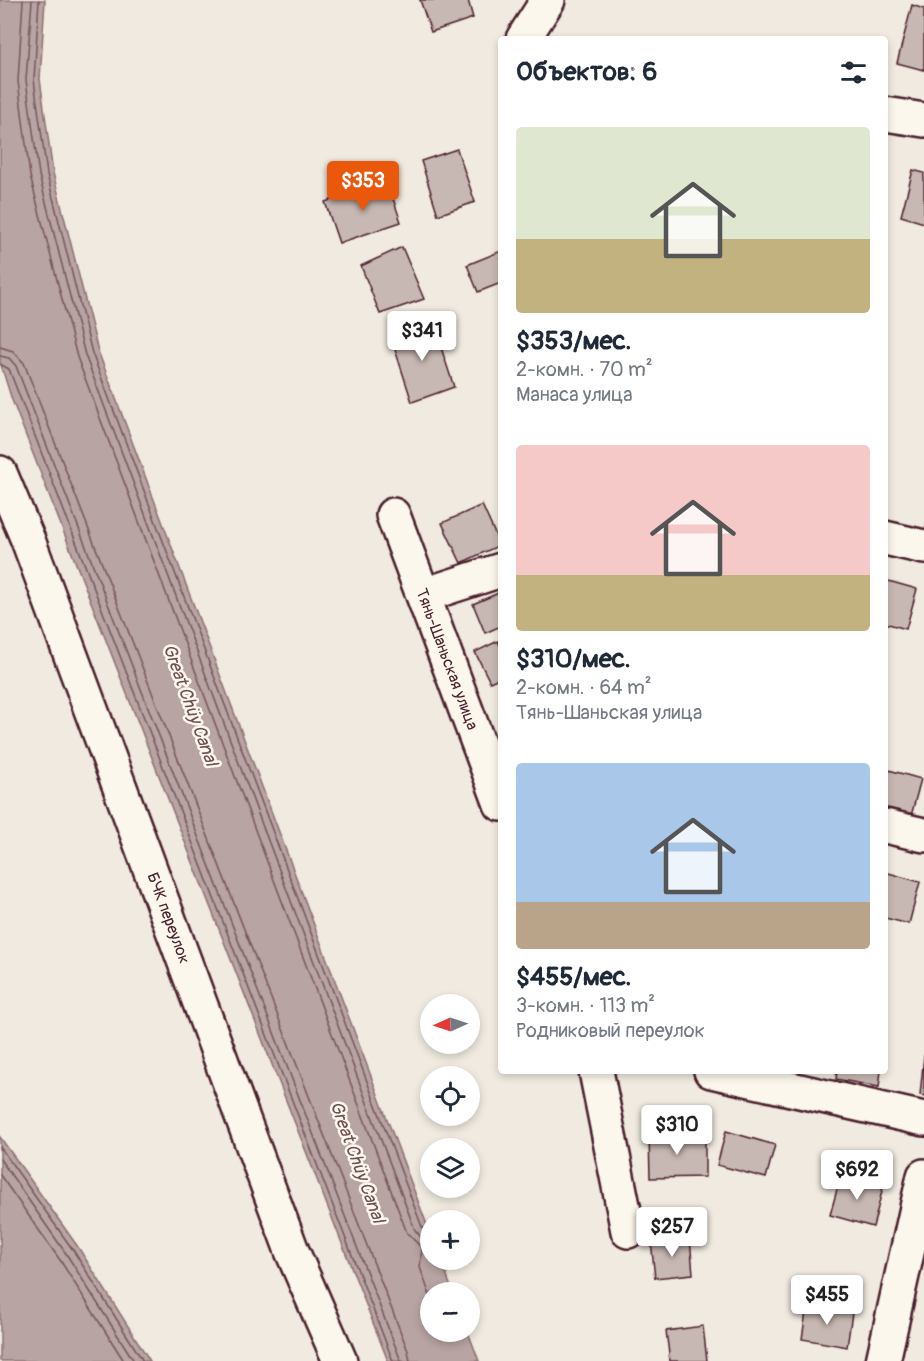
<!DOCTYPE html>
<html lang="ru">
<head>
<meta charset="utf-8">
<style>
	:root { --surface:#fff; --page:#f6f6f7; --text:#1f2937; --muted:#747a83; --accent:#ea580c }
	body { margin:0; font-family:Pangolin,sans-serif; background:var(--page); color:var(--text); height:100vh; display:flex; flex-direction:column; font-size:22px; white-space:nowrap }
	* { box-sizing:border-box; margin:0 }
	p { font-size:20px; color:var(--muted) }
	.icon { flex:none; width:33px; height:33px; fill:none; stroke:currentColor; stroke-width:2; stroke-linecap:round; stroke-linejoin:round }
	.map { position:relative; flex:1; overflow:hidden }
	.panel { position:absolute; left:498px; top:36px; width:390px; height:1038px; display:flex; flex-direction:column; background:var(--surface); border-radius:6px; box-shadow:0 3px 9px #0003 }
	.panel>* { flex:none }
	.needle { width:39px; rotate:267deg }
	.buttons { position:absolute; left:420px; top:994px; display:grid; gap:12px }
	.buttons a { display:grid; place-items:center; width:60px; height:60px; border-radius:50%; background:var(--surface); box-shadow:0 3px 9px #0003; font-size:30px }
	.price { position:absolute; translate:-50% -51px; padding:0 14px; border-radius:6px; background:#fff; color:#222; font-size:20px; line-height:39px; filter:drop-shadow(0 2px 3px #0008) }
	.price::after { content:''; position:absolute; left:50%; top:36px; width:18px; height:14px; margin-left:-9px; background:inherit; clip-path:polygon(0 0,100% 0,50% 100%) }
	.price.selected { background:var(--accent); color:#fff }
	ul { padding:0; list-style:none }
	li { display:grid; align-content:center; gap:12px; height:318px; padding:0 18px }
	li span { display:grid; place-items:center; height:186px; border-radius:6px; color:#555 }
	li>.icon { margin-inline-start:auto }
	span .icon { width:108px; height:108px; fill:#fffc; stroke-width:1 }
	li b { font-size:26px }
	h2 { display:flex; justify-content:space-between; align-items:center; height:72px; padding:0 18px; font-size:26px }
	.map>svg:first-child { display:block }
</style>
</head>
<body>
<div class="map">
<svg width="924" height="1361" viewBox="0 0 924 1361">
	<rect width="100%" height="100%" fill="#f0eae0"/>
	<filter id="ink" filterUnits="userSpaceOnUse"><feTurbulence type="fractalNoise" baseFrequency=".0167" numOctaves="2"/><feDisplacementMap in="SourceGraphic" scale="12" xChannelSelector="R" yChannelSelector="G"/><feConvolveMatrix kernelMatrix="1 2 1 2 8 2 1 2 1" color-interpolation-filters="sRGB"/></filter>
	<g filter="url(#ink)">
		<path fill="#b8a4a2" stroke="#8c6f72" stroke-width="1.5" d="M 0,0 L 45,0 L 40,79 L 53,173 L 98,351 L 430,1233 L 430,1260 L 441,1260 L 453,1293 L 430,1293 L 430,1332 L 468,1332 L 479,1361 L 388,1361 L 12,400 L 0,362 Z
			M 0,1137 L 78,1247 L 150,1361 L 0,1361 Z"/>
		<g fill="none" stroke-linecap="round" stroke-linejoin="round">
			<path stroke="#76545b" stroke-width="1.5" d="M 23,0 L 18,81 L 30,176 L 77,357 L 407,1233 L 422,1248 L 420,1267 L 430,1296
				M 32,0 L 26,80 L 39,175 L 85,355 L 415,1230 L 421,1237 L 430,1239
				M 39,0 L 34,80 L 47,174 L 92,353 L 422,1227 L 430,1232
				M 0,347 L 13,351 L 24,363 L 408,1351 L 410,1361
				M 0,356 L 9,358 L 16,366 L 401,1361
				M 0,364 L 9,369 L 393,1361
				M 0,1147 L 73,1250 L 143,1361
				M 0,1159 L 67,1255 L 134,1361
				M 0,1175 L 60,1260 L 124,1361"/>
		</g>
		<path fill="#c8b8b3" stroke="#4a1f2b" stroke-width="1.5" d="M 420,0 L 468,0 L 473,18 L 431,32 Z
			M 912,5 L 924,9 L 924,70 L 897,63 Z
			M 457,149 L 475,202 L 438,215 L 421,161 Z
			M 913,170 L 924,173 L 924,223 L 901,216 Z
			M 387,181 L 401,222 L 339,243 L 325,202 Z
			M 402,247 L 424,299 L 380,314 L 361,266 Z
			M 501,251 L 501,283 L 478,292 L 467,265 Z
			M 433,323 L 454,387 L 412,402 L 391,337 Z
			M 482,505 L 500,545 L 461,563 L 442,523 Z
			M 885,580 L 917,589 L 906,629 L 885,623 Z
			M 501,592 L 501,626 L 485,633 L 473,604 Z
			M 498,641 L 501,648 L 501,677 L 490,682 L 475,652 Z
			M 889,770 L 921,779 L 911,816 L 885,809 L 885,784 Z
			M 885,872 L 920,882 L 909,924 L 885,918 Z
			M 924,1055 L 924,1096 L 920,1095 Z
			M 837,1071 L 881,1071 L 879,1087 L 836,1079 Z
			M 726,1131 L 775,1145 L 766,1178 L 717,1165 Z
			M 705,1135 L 705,1177 L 650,1178 L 649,1136 Z
			M 841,1175 L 883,1187 L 873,1227 L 830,1215 Z
			M 690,1238 L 693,1274 L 655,1278 L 651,1241 Z
			M 807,1305 L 852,1313 L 847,1347 L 802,1339 Z
			M 703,1326 L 707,1361 L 670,1361 L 666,1331 Z"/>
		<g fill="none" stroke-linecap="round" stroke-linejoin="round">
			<defs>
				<g id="minor">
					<path d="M 523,39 L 548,0"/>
					<path d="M 885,114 L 924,120"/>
					<path id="s1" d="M 0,473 L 28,540 L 292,1251 L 340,1361"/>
					<path id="s2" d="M 393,515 L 501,804"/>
					<path d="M 885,538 L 924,547"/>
					<path d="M 424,595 L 501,570"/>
					<path d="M 885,826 L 924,835"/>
					<path d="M 596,1071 L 628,1231"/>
					<path d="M 711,1071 L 924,1119"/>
					<path d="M 883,1361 L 924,1176"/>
				</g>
			</defs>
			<use href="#minor" stroke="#4a1f2b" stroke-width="38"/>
			<use href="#minor" stroke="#fbf7ec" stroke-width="33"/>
		</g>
	</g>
	<g text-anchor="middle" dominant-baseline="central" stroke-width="5" stroke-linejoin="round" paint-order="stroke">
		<g font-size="16" fill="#4a1f2b" stroke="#fbf7ec">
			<text stroke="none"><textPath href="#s2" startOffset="154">Тянь-Шаньская улица</textPath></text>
			<text stroke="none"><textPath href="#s1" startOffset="476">БЧК переулок</textPath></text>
		</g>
		<g font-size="18" font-style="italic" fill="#704e55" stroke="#fbf7ec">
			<text transform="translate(190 705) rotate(70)">Great Chüy Canal</text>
			<text transform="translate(357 1162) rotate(70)">Great Chüy Canal</text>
		</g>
	</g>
</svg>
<div class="buttons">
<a><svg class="needle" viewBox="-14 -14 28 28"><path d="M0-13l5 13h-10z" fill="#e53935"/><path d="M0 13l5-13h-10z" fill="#747a83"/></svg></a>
<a><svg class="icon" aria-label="locate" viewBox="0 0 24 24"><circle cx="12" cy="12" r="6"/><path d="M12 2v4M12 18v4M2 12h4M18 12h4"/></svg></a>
<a><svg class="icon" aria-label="layers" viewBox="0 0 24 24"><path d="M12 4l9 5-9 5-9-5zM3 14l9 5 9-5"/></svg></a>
<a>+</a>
<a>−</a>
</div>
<b class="price selected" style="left:363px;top:212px">$353</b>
<b class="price" style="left:422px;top:362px">$341</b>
<b class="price" style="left:677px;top:1156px">$310</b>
<b class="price" style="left:857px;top:1201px">$692</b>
<b class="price" style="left:672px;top:1258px">$257</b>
<b class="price" style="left:827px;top:1326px">$455</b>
<section class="panel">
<h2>Объектов: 6<svg class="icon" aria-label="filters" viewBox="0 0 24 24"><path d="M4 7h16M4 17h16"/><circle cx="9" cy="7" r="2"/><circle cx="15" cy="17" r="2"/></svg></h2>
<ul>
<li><span style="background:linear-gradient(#dfe7d0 60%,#c2b280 0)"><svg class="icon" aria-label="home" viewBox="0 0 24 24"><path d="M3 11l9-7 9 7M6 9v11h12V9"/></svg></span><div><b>$353/мес.</b><p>2-комн. · 70 m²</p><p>Манаса улица</p></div></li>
<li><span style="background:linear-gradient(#f6c9c9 70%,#c2b280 0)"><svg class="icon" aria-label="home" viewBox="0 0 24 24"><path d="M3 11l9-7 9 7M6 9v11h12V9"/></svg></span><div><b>$310/мес.</b><p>2-комн. · 64 m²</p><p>Тянь-Шаньская улица</p></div></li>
<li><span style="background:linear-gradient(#a9c7e8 75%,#b9a48a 0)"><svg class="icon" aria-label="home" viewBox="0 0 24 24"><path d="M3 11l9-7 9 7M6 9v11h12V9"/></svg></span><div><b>$455/мес.</b><p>3-комн. · 113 m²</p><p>Родниковый переулок</p></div></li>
</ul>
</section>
</div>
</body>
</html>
